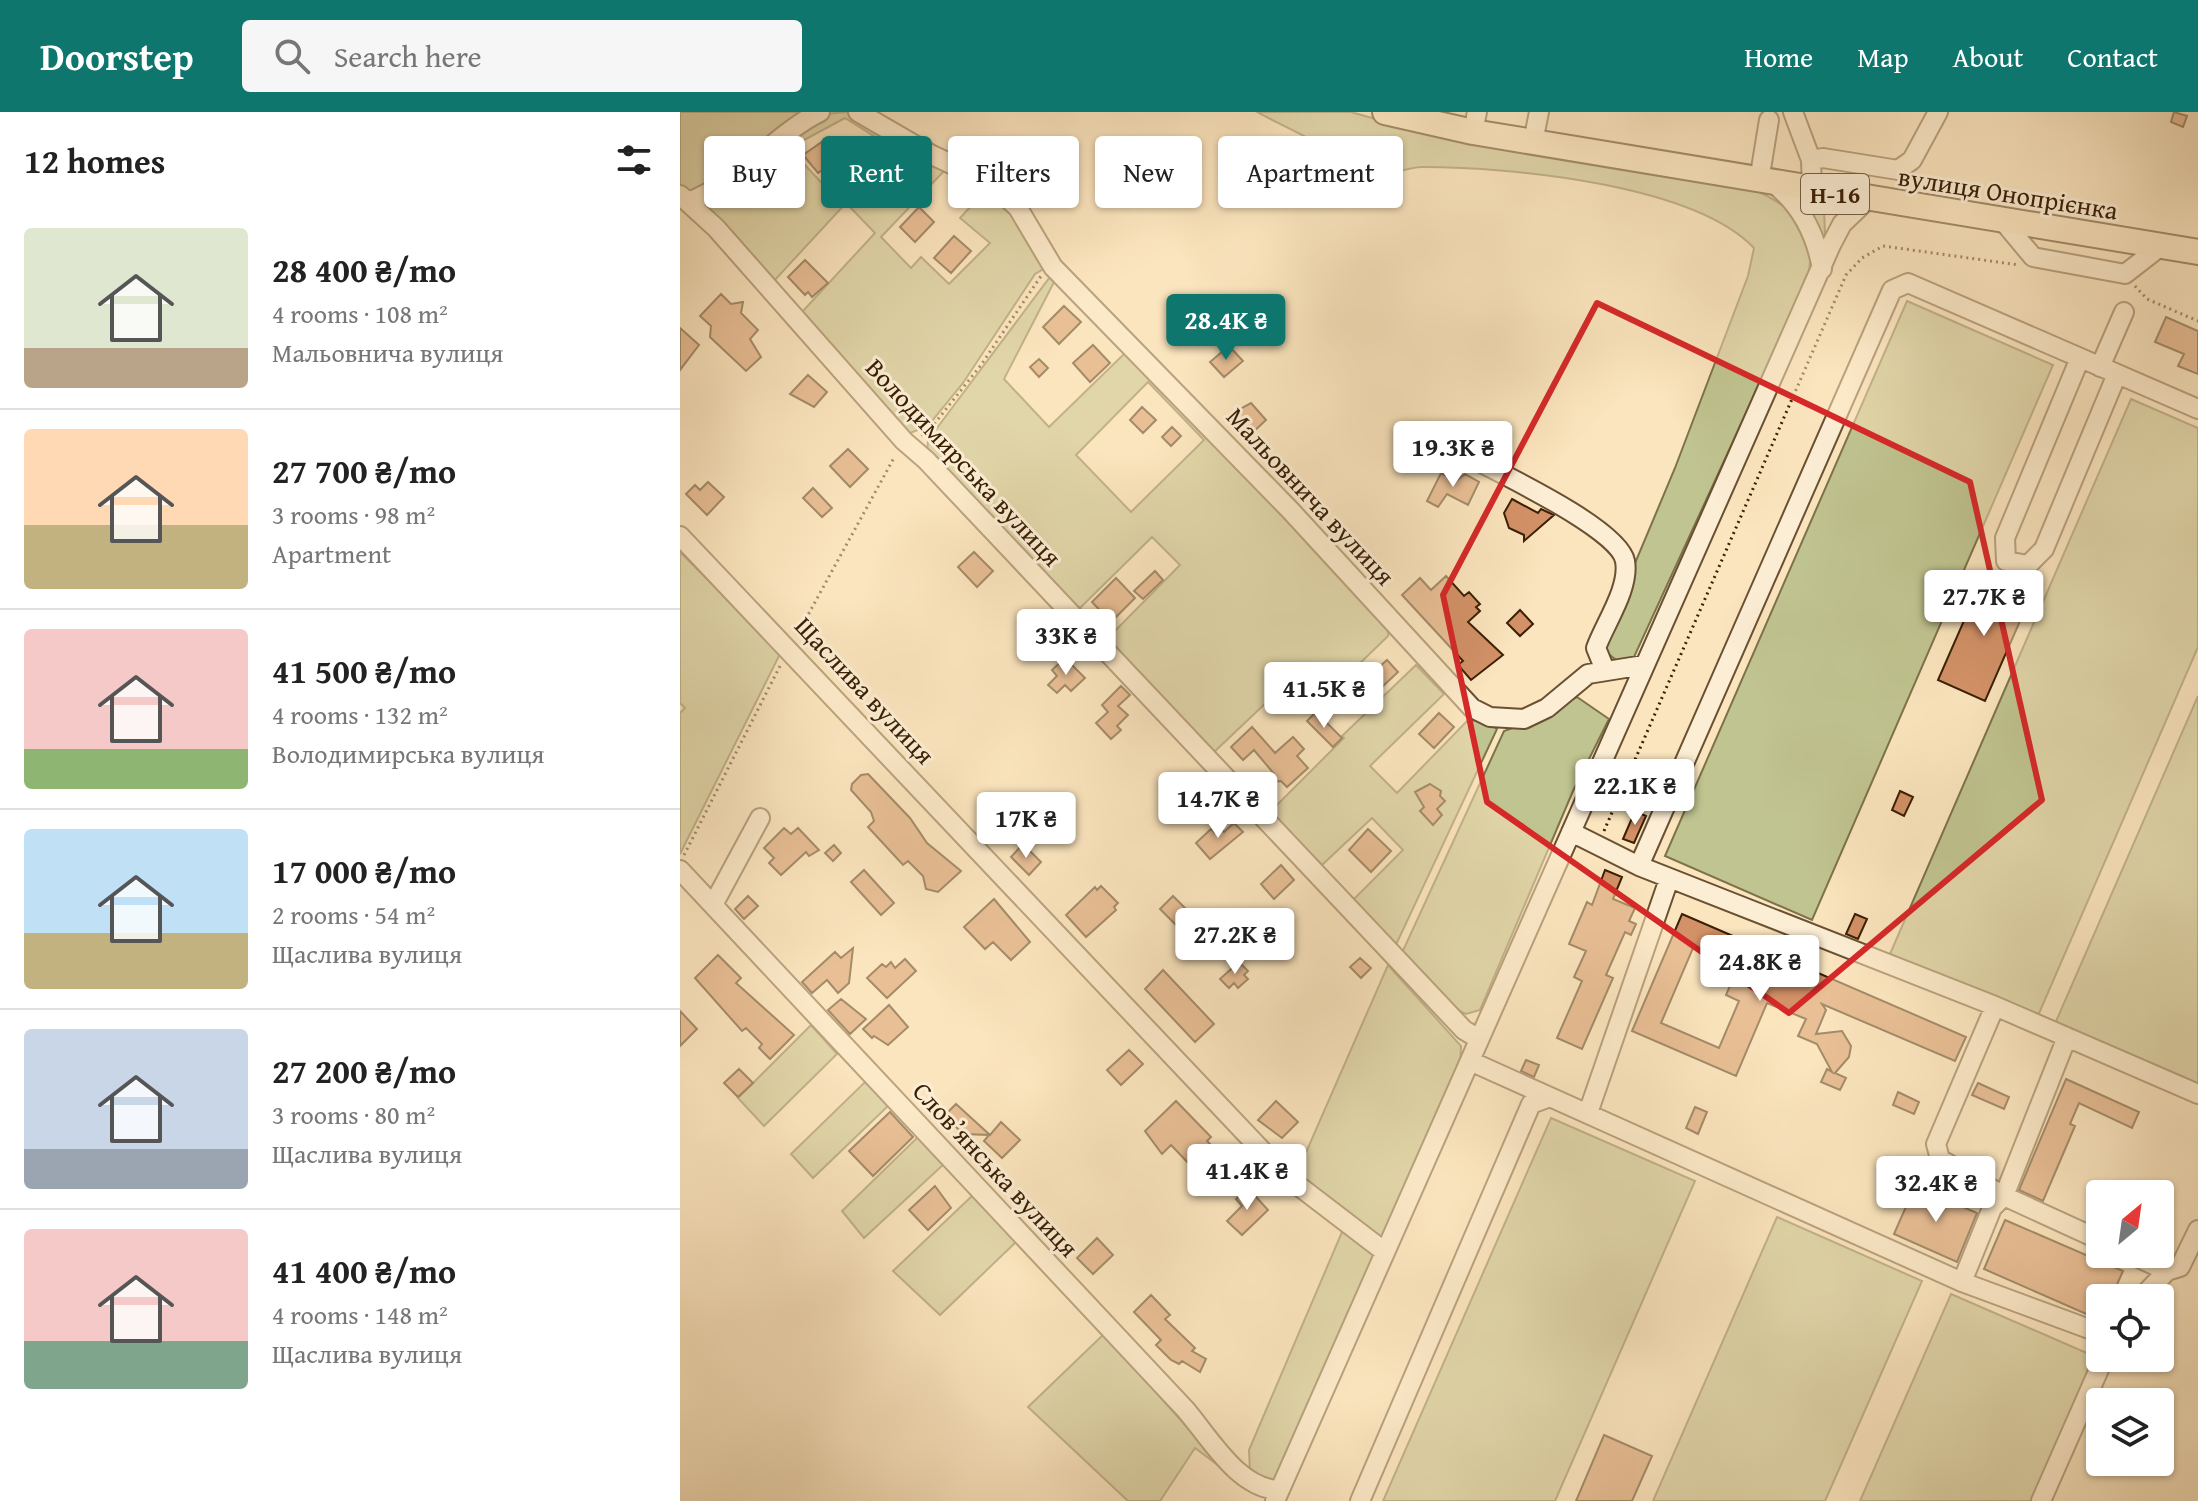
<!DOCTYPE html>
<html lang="en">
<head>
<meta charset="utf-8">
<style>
	:root { --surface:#fff; --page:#f6f6f6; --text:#222; --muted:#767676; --line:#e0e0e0; --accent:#0f766e }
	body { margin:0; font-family:"Gentium Book Plus",serif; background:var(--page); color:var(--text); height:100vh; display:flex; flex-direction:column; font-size:30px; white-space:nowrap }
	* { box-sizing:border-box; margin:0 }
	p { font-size:26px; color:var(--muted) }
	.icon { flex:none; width:44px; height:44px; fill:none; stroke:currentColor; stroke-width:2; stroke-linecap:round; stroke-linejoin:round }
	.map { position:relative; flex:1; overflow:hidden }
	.drawer { display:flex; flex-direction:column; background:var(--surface); width:680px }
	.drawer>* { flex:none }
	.guide { position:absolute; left:24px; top:24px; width:760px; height:72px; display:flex; gap:16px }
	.needle { width:52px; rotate:29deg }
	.buttons { position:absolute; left:1406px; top:1068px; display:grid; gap:16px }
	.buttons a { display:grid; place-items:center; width:88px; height:88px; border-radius:8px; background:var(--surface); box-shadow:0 2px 6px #0004; font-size:40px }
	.price { position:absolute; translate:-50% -68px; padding:0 18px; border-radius:8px; background:#fff; color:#222; font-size:26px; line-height:52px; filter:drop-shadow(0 2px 4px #0008) }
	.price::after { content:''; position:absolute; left:50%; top:48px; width:24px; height:18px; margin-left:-12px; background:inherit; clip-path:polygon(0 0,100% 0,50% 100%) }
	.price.current { background:var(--accent); color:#fff }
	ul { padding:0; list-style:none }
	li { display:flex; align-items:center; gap:24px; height:200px; padding:0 24px }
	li+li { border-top:2px solid var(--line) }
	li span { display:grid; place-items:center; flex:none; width:224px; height:160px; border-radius:8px; color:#555 }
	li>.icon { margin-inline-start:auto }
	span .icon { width:96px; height:96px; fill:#fffc; stroke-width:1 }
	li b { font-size:34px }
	h2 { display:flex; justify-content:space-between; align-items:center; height:96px; padding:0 24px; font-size:34px }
	.pill { padding:0 28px; border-radius:8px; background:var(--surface); box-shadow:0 2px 6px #0004; font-size:28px; line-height:72px }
	.pill.current { background:var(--accent); color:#fff }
	header { display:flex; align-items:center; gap:48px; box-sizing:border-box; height:112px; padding:0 40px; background:var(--accent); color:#fff }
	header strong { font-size:38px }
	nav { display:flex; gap:44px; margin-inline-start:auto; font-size:28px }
	.search { width:560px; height:72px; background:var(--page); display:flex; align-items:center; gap:20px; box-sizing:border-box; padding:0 28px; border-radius:8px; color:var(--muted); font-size:30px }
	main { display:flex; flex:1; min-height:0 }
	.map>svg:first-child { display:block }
</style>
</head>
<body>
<header>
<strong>Doorstep</strong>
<div class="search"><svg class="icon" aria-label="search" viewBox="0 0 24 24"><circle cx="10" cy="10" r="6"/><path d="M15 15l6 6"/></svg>Search here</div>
<nav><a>Home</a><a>Map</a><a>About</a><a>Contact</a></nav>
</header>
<main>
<section class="drawer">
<h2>12 homes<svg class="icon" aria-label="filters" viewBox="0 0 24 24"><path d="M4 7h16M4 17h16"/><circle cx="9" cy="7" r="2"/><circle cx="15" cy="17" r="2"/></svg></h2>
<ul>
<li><span style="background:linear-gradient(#dfe7d0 75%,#b9a48a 0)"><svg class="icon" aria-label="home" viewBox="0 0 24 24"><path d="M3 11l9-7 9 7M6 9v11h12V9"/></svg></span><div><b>28 400 ₴/mo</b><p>4 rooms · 108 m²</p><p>Мальовнича вулиця</p></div></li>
<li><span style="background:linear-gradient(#ffd9b3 60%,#c2b280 0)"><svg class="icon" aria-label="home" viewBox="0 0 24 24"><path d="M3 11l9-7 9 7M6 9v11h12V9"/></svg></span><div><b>27 700 ₴/mo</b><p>3 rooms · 98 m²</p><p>Apartment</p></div></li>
<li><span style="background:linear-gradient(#f6c9c9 75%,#8fb573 0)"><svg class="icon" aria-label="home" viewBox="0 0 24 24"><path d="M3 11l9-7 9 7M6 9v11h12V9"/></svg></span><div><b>41 500 ₴/mo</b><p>4 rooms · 132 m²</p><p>Володимирська вулиця</p></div></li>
<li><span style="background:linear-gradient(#bfe0f5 65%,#c2b280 0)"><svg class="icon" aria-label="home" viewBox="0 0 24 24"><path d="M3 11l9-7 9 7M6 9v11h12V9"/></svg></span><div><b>17 000 ₴/mo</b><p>2 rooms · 54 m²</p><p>Щаслива вулиця</p></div></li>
<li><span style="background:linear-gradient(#c9d6e8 75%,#9aa5b1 0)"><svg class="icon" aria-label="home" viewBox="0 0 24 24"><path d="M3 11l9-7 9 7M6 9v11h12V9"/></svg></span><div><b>27 200 ₴/mo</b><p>3 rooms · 80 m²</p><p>Щаслива вулиця</p></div></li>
<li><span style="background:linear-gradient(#f6c9c9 70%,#7fa58c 0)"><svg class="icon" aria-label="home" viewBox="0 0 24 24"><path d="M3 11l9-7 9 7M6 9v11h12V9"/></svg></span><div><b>41 400 ₴/mo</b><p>4 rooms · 148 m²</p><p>Щаслива вулиця</p></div></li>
</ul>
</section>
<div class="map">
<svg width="1518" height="1389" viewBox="0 0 1518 1389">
	<rect width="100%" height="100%" fill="#fbe5be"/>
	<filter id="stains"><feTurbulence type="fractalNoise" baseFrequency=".0025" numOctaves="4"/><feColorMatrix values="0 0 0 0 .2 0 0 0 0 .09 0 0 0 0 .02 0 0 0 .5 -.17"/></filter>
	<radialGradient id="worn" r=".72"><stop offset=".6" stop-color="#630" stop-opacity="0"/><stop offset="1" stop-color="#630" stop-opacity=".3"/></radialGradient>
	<path fill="#c0c490" stroke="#7d724a" stroke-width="2" fill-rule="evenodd" d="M 0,0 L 128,0 L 16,80 L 0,77 Z
		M 168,0 L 181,4 L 321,85 L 367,155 L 355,162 L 283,271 L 248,314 L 230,321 L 202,296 L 122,200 L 195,121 L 166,91 L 93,170 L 17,94 L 142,2 ZM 165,6 L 211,35 L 177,76 L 153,83 L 109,36 ZM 264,59 L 302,82 L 280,106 L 310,131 L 269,172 L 241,145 L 231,156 L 201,125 Z
		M 577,0 L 671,0 L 748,22 L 1067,75 C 1091,84 1127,104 1130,132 C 1132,142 1129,154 1129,164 L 954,545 L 940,551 L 926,540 L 924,525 L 995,356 L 1068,164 L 1074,136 C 1013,72 830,55 743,55 C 723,55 703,67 683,67 C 667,67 666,53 657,45 C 635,27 602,14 577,0 Z
		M 1126,92 L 1144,96 L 1145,123 L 1140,126 Z
		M 370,165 L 374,170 L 324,267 L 369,315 L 446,240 L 474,264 L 709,515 L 708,524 L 634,596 L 608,570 L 533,641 L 424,530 L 500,453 L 472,425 L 396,500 L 247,342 L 248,328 ZM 468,270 L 524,328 L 451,400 L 396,343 Z
		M 1227,189 L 1373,253 L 1132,808 L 985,744 Z
		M 1451,287 L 1518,316 L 1518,535 L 1357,906 L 1210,842 Z
		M 0,440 L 101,540 L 0,742 L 0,601 L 5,596 L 0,591 Z
		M 736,553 L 764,582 L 690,654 L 717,681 L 788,608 L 803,609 L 817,617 L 714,837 L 671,790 L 723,738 L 692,706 L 642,753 L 590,700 L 664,626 L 662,624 Z
		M 1518,584 L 1518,976 L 1374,914 Z
		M 897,585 L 929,607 L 893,679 L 800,898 L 786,902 L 773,896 L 721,843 L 824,619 L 878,600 L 882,591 Z
		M 708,853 L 781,934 L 780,957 L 703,1125 L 691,1121 L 617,1061 Z
		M 131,913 L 157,942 L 84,1014 L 58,986 Z
		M 185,970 L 210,992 L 133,1066 L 111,1042 Z
		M 871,1006 L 1015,1069 L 875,1389 L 703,1389 Z
		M 240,1023 L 264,1052 L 184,1126 L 162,1099 Z
		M 292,1084 L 338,1128 L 260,1203 L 213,1159 Z
		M 1097,1105 L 1242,1169 L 1145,1389 L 973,1389 Z
		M 662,1120 L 697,1142 L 596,1371 L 570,1361 L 569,1338 Z
		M 1271,1182 L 1416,1245 L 1353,1389 L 1180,1389 Z
		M 424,1222 L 547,1360 L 515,1336 L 480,1389 L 448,1389 L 348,1295 Z"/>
	<path fill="#d39167" stroke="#3a1f04" stroke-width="2" fill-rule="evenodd" d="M 1494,0 L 1507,4 L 1503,15 L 1491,10 Z
		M 149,25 L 167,51 L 182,60 L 176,72 L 147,55 L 138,61 L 123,43 Z
		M 239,95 L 254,110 L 235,130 L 220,115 Z
		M 274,124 L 291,139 L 271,161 L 254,146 Z
		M 125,148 L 148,171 L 132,185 L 128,180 L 125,183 L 108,165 Z
		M 41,182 L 51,192 L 63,190 L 61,201 L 78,218 L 70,227 L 81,245 L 66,259 L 30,225 L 31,214 L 20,204 Z
		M 384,194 L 401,210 L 379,232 L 363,215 Z
		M 1486,205 L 1518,219 L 1518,262 L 1498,254 L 1504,242 L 1475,230 Z
		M 0,216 L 19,233 L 0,258 Z
		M 413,233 L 430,251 L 410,270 L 393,251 Z
		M 549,234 L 563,249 L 544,265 L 530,250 Z
		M 359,247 L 368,256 L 359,265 L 350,255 Z
		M 128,263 L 147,280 L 134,295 L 110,282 Z
		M 571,291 L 586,308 L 570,323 L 551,302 Z
		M 462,295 L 476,308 L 463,321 L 450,308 Z
		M 492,315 L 501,324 L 491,334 L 482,325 Z
		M 168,337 L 188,357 L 170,375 L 150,354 Z
		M 761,361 L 776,369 L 785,362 L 799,370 L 788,393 L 767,382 L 758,395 L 747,389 Z
		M 28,370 L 44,385 L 27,403 L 6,382 L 15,373 L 20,378 Z
		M 133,376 L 152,396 L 142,405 L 123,386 Z
		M 832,387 L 858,401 L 861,397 L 874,403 L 844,429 L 844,423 L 829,416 L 824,401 Z
		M 294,440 L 313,459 L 297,475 L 278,455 Z
		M 475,459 L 483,468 L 463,487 L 454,479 Z
		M 1304,463 L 1351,484 L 1305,589 L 1258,568 Z
		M 766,464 L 784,484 L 789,480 L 800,492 L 796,495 L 800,499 L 788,510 L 823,543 L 791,568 L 778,553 L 783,549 L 722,483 L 740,466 L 751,478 Z
		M 436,466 L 455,486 L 431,510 L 412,490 Z
		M 840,498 L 853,512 L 840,524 L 827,511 Z
		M 348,500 L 367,515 L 352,529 L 338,510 Z
		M 385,546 L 405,566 L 391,579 L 385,573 L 377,581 L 368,573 L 377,564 L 372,558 Z
		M 707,548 L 718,560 L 702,575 L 690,563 Z
		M 441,574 L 450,583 L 438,594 L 448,603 L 437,614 L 441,618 L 431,627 L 416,611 L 428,600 L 422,593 Z
		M 636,600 L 662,626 L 653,635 L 627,609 Z
		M 759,601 L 774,615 L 754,636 L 739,622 Z
		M 572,615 L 595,641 L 613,625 L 624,637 L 617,644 L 628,656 L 607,675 L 601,669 L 594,670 L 595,663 L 574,638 L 563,648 L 551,635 Z
		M 188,662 L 230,706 L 247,731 L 281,759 L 258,780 L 246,777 L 243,764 L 228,749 L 223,753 L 188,715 L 194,709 L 191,700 L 171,678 L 172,672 L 181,663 Z
		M 750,672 L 761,679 L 760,684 L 765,689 L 757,697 L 762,703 L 753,713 L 740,699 L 744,695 L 735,680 Z
		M 1220,679 L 1233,685 L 1224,704 L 1212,698 Z
		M 955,699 L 966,704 L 954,731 L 943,727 Z
		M 554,711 L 563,720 L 530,747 L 516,731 L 531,717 L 535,721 L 541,716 L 544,720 Z
		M 104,716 L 111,722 L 118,716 L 139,738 L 129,744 L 126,740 L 101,763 L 89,751 L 94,746 L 84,736 Z
		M 688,717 L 711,739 L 691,760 L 669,738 Z
		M 343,732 L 361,750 L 349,763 L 331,745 Z
		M 154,733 L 161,741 L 153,749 L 145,741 Z
		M 601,753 L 614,768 L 594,787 L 581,772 Z
		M 184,758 L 214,791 L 201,803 L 171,770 Z
		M 925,758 L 942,765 L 933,787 L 955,796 L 949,809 L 956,812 L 951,823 L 945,820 L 926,863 L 933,866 L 902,937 L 877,926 L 902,869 L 894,865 L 906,839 L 889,832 L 907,790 L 912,793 Z
		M 421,774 L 438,791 L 434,795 L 436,798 L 406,825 L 386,803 L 415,775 L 417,778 Z
		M 68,784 L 78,794 L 64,807 L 55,797 Z
		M 493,784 L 511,802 L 498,815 L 480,797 Z
		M 314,787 L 350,830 L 331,848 L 313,830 L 305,837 L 284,815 Z
		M 1002,802 L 1286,925 L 1275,949 L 1142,892 L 1146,898 L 1136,922 L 1162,919 L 1171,934 L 1169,945 L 1155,961 L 1166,966 L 1160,978 L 1141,970 L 1147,957 L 1152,960 L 1137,932 L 1118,924 L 1126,907 L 1087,891 L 1056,964 L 952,919 ZM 1013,836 L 1058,855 L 1046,883 L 1059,889 L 1039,936 L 981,911 Z
		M 1175,802 L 1187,807 L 1178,827 L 1166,822 Z
		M 173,836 L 169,871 L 158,881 L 147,868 L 132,881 L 122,870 L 155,840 L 161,846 Z
		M 38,843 L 61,866 L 56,871 L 114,923 L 90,947 L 79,936 L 82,932 L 66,916 L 62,919 L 15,866 Z
		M 680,846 L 691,856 L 681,866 L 670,855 Z
		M 225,847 L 236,859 L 207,886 L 187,866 L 202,852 L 206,855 L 211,850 L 215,856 Z
		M 559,850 L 568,859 L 564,863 L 568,867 L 558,876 L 554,871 L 549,876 L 540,867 Z
		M 483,858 L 534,912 L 515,930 L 465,877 Z
		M 161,887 L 186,907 L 170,922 L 148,898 Z
		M 209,893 L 228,915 L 208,933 L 194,924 L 192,926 L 183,917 Z
		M 0,899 L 17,917 L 0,934 Z
		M 449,938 L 463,952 L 441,973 L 427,958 Z
		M 846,948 L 859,953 L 854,965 L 841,959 Z
		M 59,957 L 73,971 L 58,985 L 44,971 Z
		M 1386,967 L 1459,1000 L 1452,1016 L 1399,991 L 1390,1012 L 1395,1014 L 1363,1089 L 1339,1078 Z
		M 1298,971 L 1329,985 L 1324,997 L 1292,983 Z
		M 1218,980 L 1239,990 L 1234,1002 L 1213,993 Z
		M 496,989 L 531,1025 L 527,1029 L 536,1038 L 515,1058 L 491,1033 L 482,1042 L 465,1019 Z
		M 596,989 L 618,1010 L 602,1026 L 578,1008 Z
		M 276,992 L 310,1023 L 321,1010 L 340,1028 L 322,1046 L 304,1029 L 309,1023 L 283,1022 L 270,1009 L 266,1002 Z
		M 1015,995 L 1027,1000 L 1018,1022 L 1006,1016 Z
		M 210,1000 L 233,1025 L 193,1064 L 169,1039 Z
		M 255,1074 L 271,1096 L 248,1118 L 229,1098 Z
		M 1235,1074 L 1297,1101 L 1277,1150 L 1214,1122 Z
		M 568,1076 L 588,1098 L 562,1123 L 547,1109 L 562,1094 L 556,1087 Z
		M 1325,1108 L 1443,1159 L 1431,1186 L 1420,1186 L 1420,1208 L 1304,1157 Z
		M 417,1126 L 433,1143 L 413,1162 L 397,1146 Z
		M 471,1183 L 490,1203 L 485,1207 L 515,1236 L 512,1239 L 526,1247 L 520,1260 L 502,1249 L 499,1252 L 491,1248 L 476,1233 L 481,1228 L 454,1200 Z
		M 924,1323 L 972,1344 L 952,1389 L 896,1389 Z"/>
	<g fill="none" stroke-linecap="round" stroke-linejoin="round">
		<defs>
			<path id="minor" d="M 178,0 L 252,43 L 310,70 L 338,96 L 373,155 L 610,398 L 792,596 L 810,605 L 844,607 L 867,596 L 908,562 L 964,553
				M 1113,0 L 1131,48 L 1132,78
				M 793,20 L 797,0
				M 853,30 L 859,0
				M 1131,48 L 1143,46 L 1218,58 L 1232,48 L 1258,0
				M 1079,69 L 1089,8
				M 1093,71 C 1120,92 1136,123 1142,157
				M 0,83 L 36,116 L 224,329 L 246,348 L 784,918 L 799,927
				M 8,90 C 59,71 95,22 140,0
				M 1323,109 L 1353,145 L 1445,162 L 1481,134
				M 1400,246 L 1325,426 L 1326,449 L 1348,453 L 1364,437 L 1437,262
				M 1420,255 L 1444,200
				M 1518,297 L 1228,171 L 1212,178 L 959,754 L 1315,894 L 1518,982
				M 782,341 C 813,358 939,416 945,449 C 950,476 925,511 916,536 L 925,558
				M 0,424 L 607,1065 L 705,1140
				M 891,720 L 959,754
				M 0,758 L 505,1297 C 530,1326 559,1378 600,1378
				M 33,793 L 80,706
				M 1315,894 L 1256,1032 L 1260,1047 L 1324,1084 L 1420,1128
				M 790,949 L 870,985
				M 908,1001 L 989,767
				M 1450,1142 L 1487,1159 L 1500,1155 L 1518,1118
				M 1282,1170 L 1312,1096 L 1324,1084 L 1387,925
				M 1461,1186 L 1487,1159
				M 595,1389 L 1151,133 L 1162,112 L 1188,87
				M 680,1389 L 851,992 L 870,985 L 1282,1170 L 1420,1221
				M 1361,1389 L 1424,1246"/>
			<path id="major" d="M 705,0 L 793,20 L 1518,140"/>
		</defs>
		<use href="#minor" stroke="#6a5032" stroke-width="22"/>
		<use href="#major" stroke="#3a1f04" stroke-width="28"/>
		<path stroke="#3a1f04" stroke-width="3" stroke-dasharray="2 4" stroke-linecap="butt" d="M 1455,174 L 1467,187 L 1518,209
			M 241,323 L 247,321 L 301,253 L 361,164
			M 117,523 L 215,344
			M 924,719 L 1166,163 L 1182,146 L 1203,134 L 1339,153
			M 4,743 L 100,554"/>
		<use href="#minor" stroke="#fceed5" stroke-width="18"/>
		<use href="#major" stroke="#fbe5be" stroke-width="24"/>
	</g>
	<path d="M0 0H1518V1389H0ZM 917,191 L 1290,370 L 1362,688 L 1109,901 L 807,690 L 763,483 Z" fill="#fbe5be" fill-opacity=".55" fill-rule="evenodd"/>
	<path fill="none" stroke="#d62828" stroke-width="6" stroke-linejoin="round" d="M 917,191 L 1290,370 L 1362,688 L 1109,901 L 807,690 L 763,483 Z"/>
	<g text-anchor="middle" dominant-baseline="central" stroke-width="6" stroke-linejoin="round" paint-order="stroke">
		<rect fill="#fceed5" stroke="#745d43" stroke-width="2" x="1121" y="62" width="68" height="40" rx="6"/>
		<g font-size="24" font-weight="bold" fill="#3a1f04">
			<text x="1155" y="82">Н-16</text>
		</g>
		<g font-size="26" fill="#3a1f04" stroke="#fceed5">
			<text transform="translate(1328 81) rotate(9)">вулиця Онопрієнка</text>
			<text transform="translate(284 350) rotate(47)">Володимирська вулиця</text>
			<text transform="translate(631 384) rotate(47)">Мальовнича вулиця</text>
			<text transform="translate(185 578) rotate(47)">Щаслива вулиця</text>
			<text transform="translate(316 1057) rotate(47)">Словʼянська вулиця</text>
		</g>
	</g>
	<rect width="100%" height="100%" filter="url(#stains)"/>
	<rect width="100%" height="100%" fill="url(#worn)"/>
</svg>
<div class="buttons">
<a><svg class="needle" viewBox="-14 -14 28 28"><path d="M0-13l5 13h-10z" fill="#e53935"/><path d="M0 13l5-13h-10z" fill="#767676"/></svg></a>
<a><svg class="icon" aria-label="locate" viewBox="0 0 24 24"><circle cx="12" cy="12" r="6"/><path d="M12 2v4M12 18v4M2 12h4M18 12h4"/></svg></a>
<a><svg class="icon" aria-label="layers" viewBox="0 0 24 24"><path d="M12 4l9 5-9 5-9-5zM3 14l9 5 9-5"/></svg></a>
</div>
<b class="price current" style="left:546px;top:250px">28.4K ₴</b>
<b class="price" style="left:773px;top:377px">19.3K ₴</b>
<b class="price" style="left:1304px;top:526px">27.7K ₴</b>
<b class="price" style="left:386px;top:565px">33K ₴</b>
<b class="price" style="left:644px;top:618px">41.5K ₴</b>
<b class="price" style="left:955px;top:715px">22.1K ₴</b>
<b class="price" style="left:538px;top:728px">14.7K ₴</b>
<b class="price" style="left:346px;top:748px">17K ₴</b>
<b class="price" style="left:555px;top:864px">27.2K ₴</b>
<b class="price" style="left:1080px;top:891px">24.8K ₴</b>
<b class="price" style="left:567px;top:1100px">41.4K ₴</b>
<b class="price" style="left:1256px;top:1112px">32.4K ₴</b>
<div class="guide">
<a class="pill">Buy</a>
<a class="pill current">Rent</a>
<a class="pill">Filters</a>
<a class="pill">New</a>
<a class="pill">Apartment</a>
</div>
</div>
</main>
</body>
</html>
